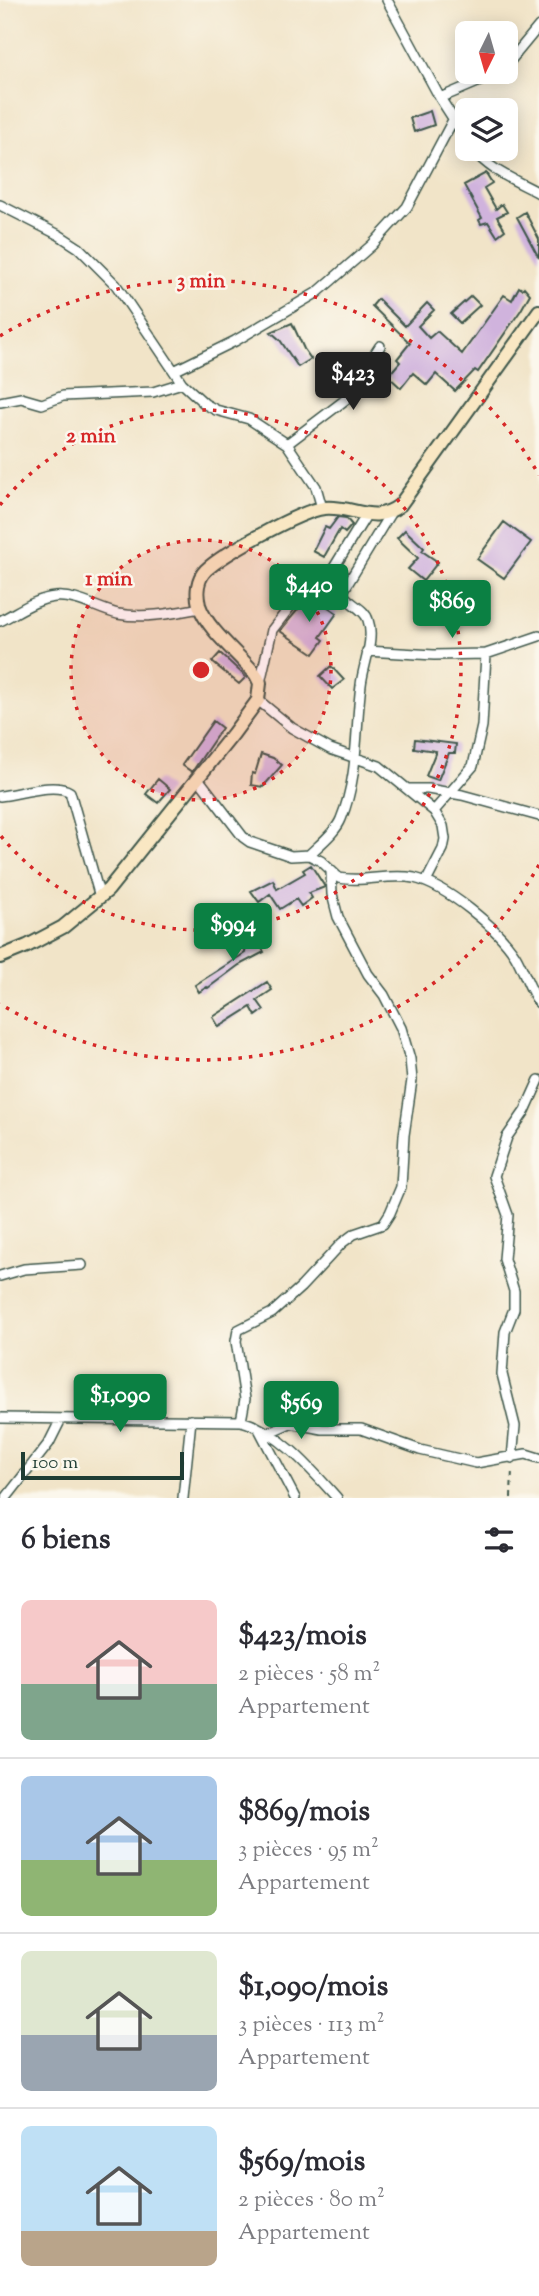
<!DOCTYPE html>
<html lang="fr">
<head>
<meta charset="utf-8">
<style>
	:root { --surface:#fff; --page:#f7f7f7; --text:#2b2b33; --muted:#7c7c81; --line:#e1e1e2; --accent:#0b8043 }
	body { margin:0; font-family:"Sorts Mill Goudy",serif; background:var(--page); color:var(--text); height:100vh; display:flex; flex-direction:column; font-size:26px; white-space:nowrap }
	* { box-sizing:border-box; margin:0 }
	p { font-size:23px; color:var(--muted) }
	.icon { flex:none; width:38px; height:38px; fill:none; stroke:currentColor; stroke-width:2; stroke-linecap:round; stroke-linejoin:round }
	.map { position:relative; height:1498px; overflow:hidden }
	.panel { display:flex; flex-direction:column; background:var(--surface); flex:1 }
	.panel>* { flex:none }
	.needle { width:46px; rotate:185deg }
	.tools { position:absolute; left:455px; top:21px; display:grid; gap:14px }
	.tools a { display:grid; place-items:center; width:63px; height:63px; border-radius:10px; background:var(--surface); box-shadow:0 4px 18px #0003; font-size:35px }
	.scale { position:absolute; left:21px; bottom:18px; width:163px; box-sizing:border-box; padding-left:7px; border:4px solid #1f3d34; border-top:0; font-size:19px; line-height:24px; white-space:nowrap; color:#1f3d34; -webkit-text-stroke:5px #fbf7ec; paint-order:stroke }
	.price { position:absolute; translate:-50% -60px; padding:0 16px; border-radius:7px; background:var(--accent); color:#fff; font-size:23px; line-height:46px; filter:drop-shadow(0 2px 4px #0008) }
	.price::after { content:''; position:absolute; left:50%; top:42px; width:21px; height:16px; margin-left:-10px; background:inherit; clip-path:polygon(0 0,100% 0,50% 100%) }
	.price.current { background:#222; color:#fff }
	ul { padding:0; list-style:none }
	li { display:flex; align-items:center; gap:21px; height:175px; padding:0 21px }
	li+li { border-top:2px solid var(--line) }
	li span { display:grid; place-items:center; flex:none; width:196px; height:140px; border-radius:10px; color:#555 }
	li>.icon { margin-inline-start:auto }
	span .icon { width:84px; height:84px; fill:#fffc; stroke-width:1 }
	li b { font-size:30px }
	h2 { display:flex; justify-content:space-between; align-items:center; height:84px; padding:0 21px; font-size:30px }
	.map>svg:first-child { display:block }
</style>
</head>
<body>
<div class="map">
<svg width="539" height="1498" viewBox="0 0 539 1498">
	<rect width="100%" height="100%" fill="#fbf7ec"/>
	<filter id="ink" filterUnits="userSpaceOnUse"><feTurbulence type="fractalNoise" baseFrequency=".0143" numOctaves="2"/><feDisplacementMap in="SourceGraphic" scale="14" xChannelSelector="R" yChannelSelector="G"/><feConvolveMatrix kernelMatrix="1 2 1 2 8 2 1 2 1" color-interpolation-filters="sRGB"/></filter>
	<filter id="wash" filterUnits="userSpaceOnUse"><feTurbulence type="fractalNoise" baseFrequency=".00686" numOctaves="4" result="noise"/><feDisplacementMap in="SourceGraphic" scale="28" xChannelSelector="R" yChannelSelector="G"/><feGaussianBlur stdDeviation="1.57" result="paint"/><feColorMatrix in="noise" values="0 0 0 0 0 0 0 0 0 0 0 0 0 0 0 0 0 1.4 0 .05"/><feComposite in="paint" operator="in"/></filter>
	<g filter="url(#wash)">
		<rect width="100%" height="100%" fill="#f1e4c8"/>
		<g id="blocks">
			<path fill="#d0b3dd" d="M 430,111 L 434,125 L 414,132 L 410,118 Z
				M 486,173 L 492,183 L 484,188 L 496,209 L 502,204 L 507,212 L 497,217 L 505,230 L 497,236 L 488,222 L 481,224 L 479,220 L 482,218 L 464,185 Z
				M 525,212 L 539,239 L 539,258 L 517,217 Z
				M 519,287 L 522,289 L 524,287 L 530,294 L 521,310 L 478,372 L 475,370 L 455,391 L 436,374 L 427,385 L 413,373 L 401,388 L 388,376 L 400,362 L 397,359 L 410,343 L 372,306 L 378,299 L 405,326 L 427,303 L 434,310 L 418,326 L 429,338 L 437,331 L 462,354 L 504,295 L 512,300 Z
				M 471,296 L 480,305 L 460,323 L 451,314 Z
				M 292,323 L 304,349 L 311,359 L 298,367 L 280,340 L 271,332 Z
				M 338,517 L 346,518 L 352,525 L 345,533 L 340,529 L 324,557 L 313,551 L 325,527 L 329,529 Z
				M 504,522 L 531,542 L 504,578 L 477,559 Z
				M 405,530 L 424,548 L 422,551 L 438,562 L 423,581 L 408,569 L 418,558 L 397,538 Z
				M 310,595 L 337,613 L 320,637 L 324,640 L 314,654 L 280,631 Z
				M 220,653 L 246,677 L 239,684 L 212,662 Z
				M 331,666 L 344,680 L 332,689 L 320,676 Z
				M 213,721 L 222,728 L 192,772 L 182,765 Z
				M 415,739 L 456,744 L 455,753 L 449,753 L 438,780 L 426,776 L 436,751 L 414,748 Z
				M 261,754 L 273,758 L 282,765 L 263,787 L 251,785 L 252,773 L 255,774 Z
				M 158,779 L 170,789 L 158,803 L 146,794 Z
				M 311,865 L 325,887 L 309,893 L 312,898 L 301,906 L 296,899 L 280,909 L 270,894 L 259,902 L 251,891 L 273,880 L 277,889 L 305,873 L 303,870 Z
				M 247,935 L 255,936 L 264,952 L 239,965 L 208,988 L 207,987 L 199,992 L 195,985 L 245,953 Z
				M 267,982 L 272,990 L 257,1000 L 264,1010 L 256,1016 L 251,1007 L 219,1027 L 213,1017 Z"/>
		</g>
	</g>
	<g filter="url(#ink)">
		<use href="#blocks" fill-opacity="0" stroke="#3e564a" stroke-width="2"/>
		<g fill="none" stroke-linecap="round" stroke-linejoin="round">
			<defs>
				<path id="street" d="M 387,0 L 440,98 L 467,140
					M 506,66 L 539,26
					M 440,98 L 501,72
					M 473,149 C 488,170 517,181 539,193
					M 0,205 L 59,235 L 79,248 L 116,285 L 182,383 L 205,404 L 216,410 L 249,419 L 287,444 L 316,487 L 322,508
					M 174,371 L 235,341 L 318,292 L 372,245 L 407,207 L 453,120
					M 0,402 L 21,398 L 42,404 L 63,396 L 153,392 L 182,383
					M 287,444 L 345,400 L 380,346
					M 0,621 C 18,612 35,599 55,597 C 77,595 97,609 118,614 C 145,619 173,613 200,608
					M 367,651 L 434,655 L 486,654 L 539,636
					M 260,683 L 272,630 L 303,590 L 327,579 L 367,514
					M 258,700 L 292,728 L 330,749 L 379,766 L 434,811 L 443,826 L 445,839 L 443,849 L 426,882
					M 197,777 L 243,837 L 250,842 L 291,856 L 309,855 L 321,861 L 339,878 C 363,883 389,873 414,878 C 445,885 498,928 515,955 C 524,970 529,989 539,1003
					M 408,789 L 428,789 L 462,795 L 539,816
					M 0,796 C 19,794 54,782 70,792 L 100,897
					M 434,811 L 473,766 L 482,726 L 486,654
					M 309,855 C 319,845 336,832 341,819 C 359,776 355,730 361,685 C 363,665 375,640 368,620 C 365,609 348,603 342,593 L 391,512
					M 0,1276 L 24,1269 L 82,1265
					M 0,1418 L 241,1421 C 279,1431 311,1469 337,1498
					M 241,1421 L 245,1399 L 236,1341 L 238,1330 L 272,1313 L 301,1287 L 342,1243 L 354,1234 L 383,1224 L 390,1213 L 401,1187 L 404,1135 L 412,1080 L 410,1059 L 401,1028 L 384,995 L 368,974 L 338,917 L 332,894 L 331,872
					M 259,1429 L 295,1498
					M 267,1433 L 290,1423 L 322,1429 L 361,1429 L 420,1450 L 476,1463 L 526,1454 L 539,1458
					M 512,1458 L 515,1426 L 502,1374 L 505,1332 L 514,1309 L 514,1291 L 504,1259 L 508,1215 L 494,1176 L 507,1137 L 525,1111 L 539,1080
					M 6,1498 L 49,1443 L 61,1419
					M 183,1498 L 191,1420"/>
				<path id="secondary" d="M 0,957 L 27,946 L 63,927 L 108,890 L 233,734 L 258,700 L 260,683 L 256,675 C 240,655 207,630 199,605 C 196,593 197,579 206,570 C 224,553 300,511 324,508 C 354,505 373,526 400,505 L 539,311"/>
			</defs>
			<use href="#street" stroke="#3e564a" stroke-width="12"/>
			<use href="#secondary" stroke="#3e564a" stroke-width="16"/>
			<path stroke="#3e564a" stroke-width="2" stroke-dasharray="5 5" stroke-linecap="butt" d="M 511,1498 L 512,1468"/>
			<use href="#street" stroke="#fff" stroke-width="9"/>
			<use href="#secondary" stroke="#f9e7c3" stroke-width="12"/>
		</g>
	</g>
	<circle cx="201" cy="670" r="130" fill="#d62828" fill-opacity=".12"/>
	<g fill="none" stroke="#d62828" stroke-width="3.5" stroke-dasharray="3.5 7">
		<circle cx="201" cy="670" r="130"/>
		<path d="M0 505A260 260 0 1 1 0 835"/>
		<path d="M539 865A390 390 0 0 1 0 1004M0 336A390 390 0 0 1 539 475"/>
	</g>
	<circle cx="201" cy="670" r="10" fill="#d62828" stroke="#fbf7ec" stroke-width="3.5"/>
	<g font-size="21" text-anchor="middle" font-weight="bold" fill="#d62828" stroke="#fbf7ec" stroke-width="5" stroke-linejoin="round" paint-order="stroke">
		<text x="201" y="287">3 min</text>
		<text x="91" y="442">2 min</text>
		<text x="109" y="585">1 min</text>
	</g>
</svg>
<div class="tools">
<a><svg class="needle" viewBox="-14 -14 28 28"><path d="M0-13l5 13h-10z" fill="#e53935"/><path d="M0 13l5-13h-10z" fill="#7c7c81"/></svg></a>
<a><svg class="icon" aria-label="layers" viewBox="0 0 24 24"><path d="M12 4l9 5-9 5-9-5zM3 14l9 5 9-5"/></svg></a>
</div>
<div class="scale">100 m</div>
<b class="price current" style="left:353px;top:412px">$423</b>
<b class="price" style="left:309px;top:624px">$440</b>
<b class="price" style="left:452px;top:640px">$869</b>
<b class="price" style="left:233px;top:963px">$994</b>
<b class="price" style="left:120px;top:1434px">$1,090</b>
<b class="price" style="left:301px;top:1441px">$569</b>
</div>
<section class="panel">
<h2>6 biens<svg class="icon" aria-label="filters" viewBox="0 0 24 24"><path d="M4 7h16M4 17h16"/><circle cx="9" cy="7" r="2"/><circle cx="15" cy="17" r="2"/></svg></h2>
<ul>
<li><span style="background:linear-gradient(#f6c9c9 60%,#7fa58c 0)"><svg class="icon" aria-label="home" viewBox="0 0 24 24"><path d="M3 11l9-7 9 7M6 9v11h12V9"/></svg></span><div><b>$423/mois</b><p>2 pièces · 58 m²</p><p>Appartement</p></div></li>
<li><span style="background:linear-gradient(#a9c7e8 60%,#8fb573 0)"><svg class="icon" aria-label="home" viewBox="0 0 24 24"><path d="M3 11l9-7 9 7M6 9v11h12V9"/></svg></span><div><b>$869/mois</b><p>3 pièces · 95 m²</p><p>Appartement</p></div></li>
<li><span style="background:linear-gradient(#dfe7d0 60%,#9aa5b1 0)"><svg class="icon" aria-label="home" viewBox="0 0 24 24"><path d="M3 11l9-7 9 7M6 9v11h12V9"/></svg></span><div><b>$1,090/mois</b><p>3 pièces · 113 m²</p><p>Appartement</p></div></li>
<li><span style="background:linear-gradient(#bfe0f5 75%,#b9a48a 0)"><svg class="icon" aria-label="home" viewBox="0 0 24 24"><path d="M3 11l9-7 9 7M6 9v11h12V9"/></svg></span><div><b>$569/mois</b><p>2 pièces · 80 m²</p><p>Appartement</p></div></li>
</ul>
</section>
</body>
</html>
